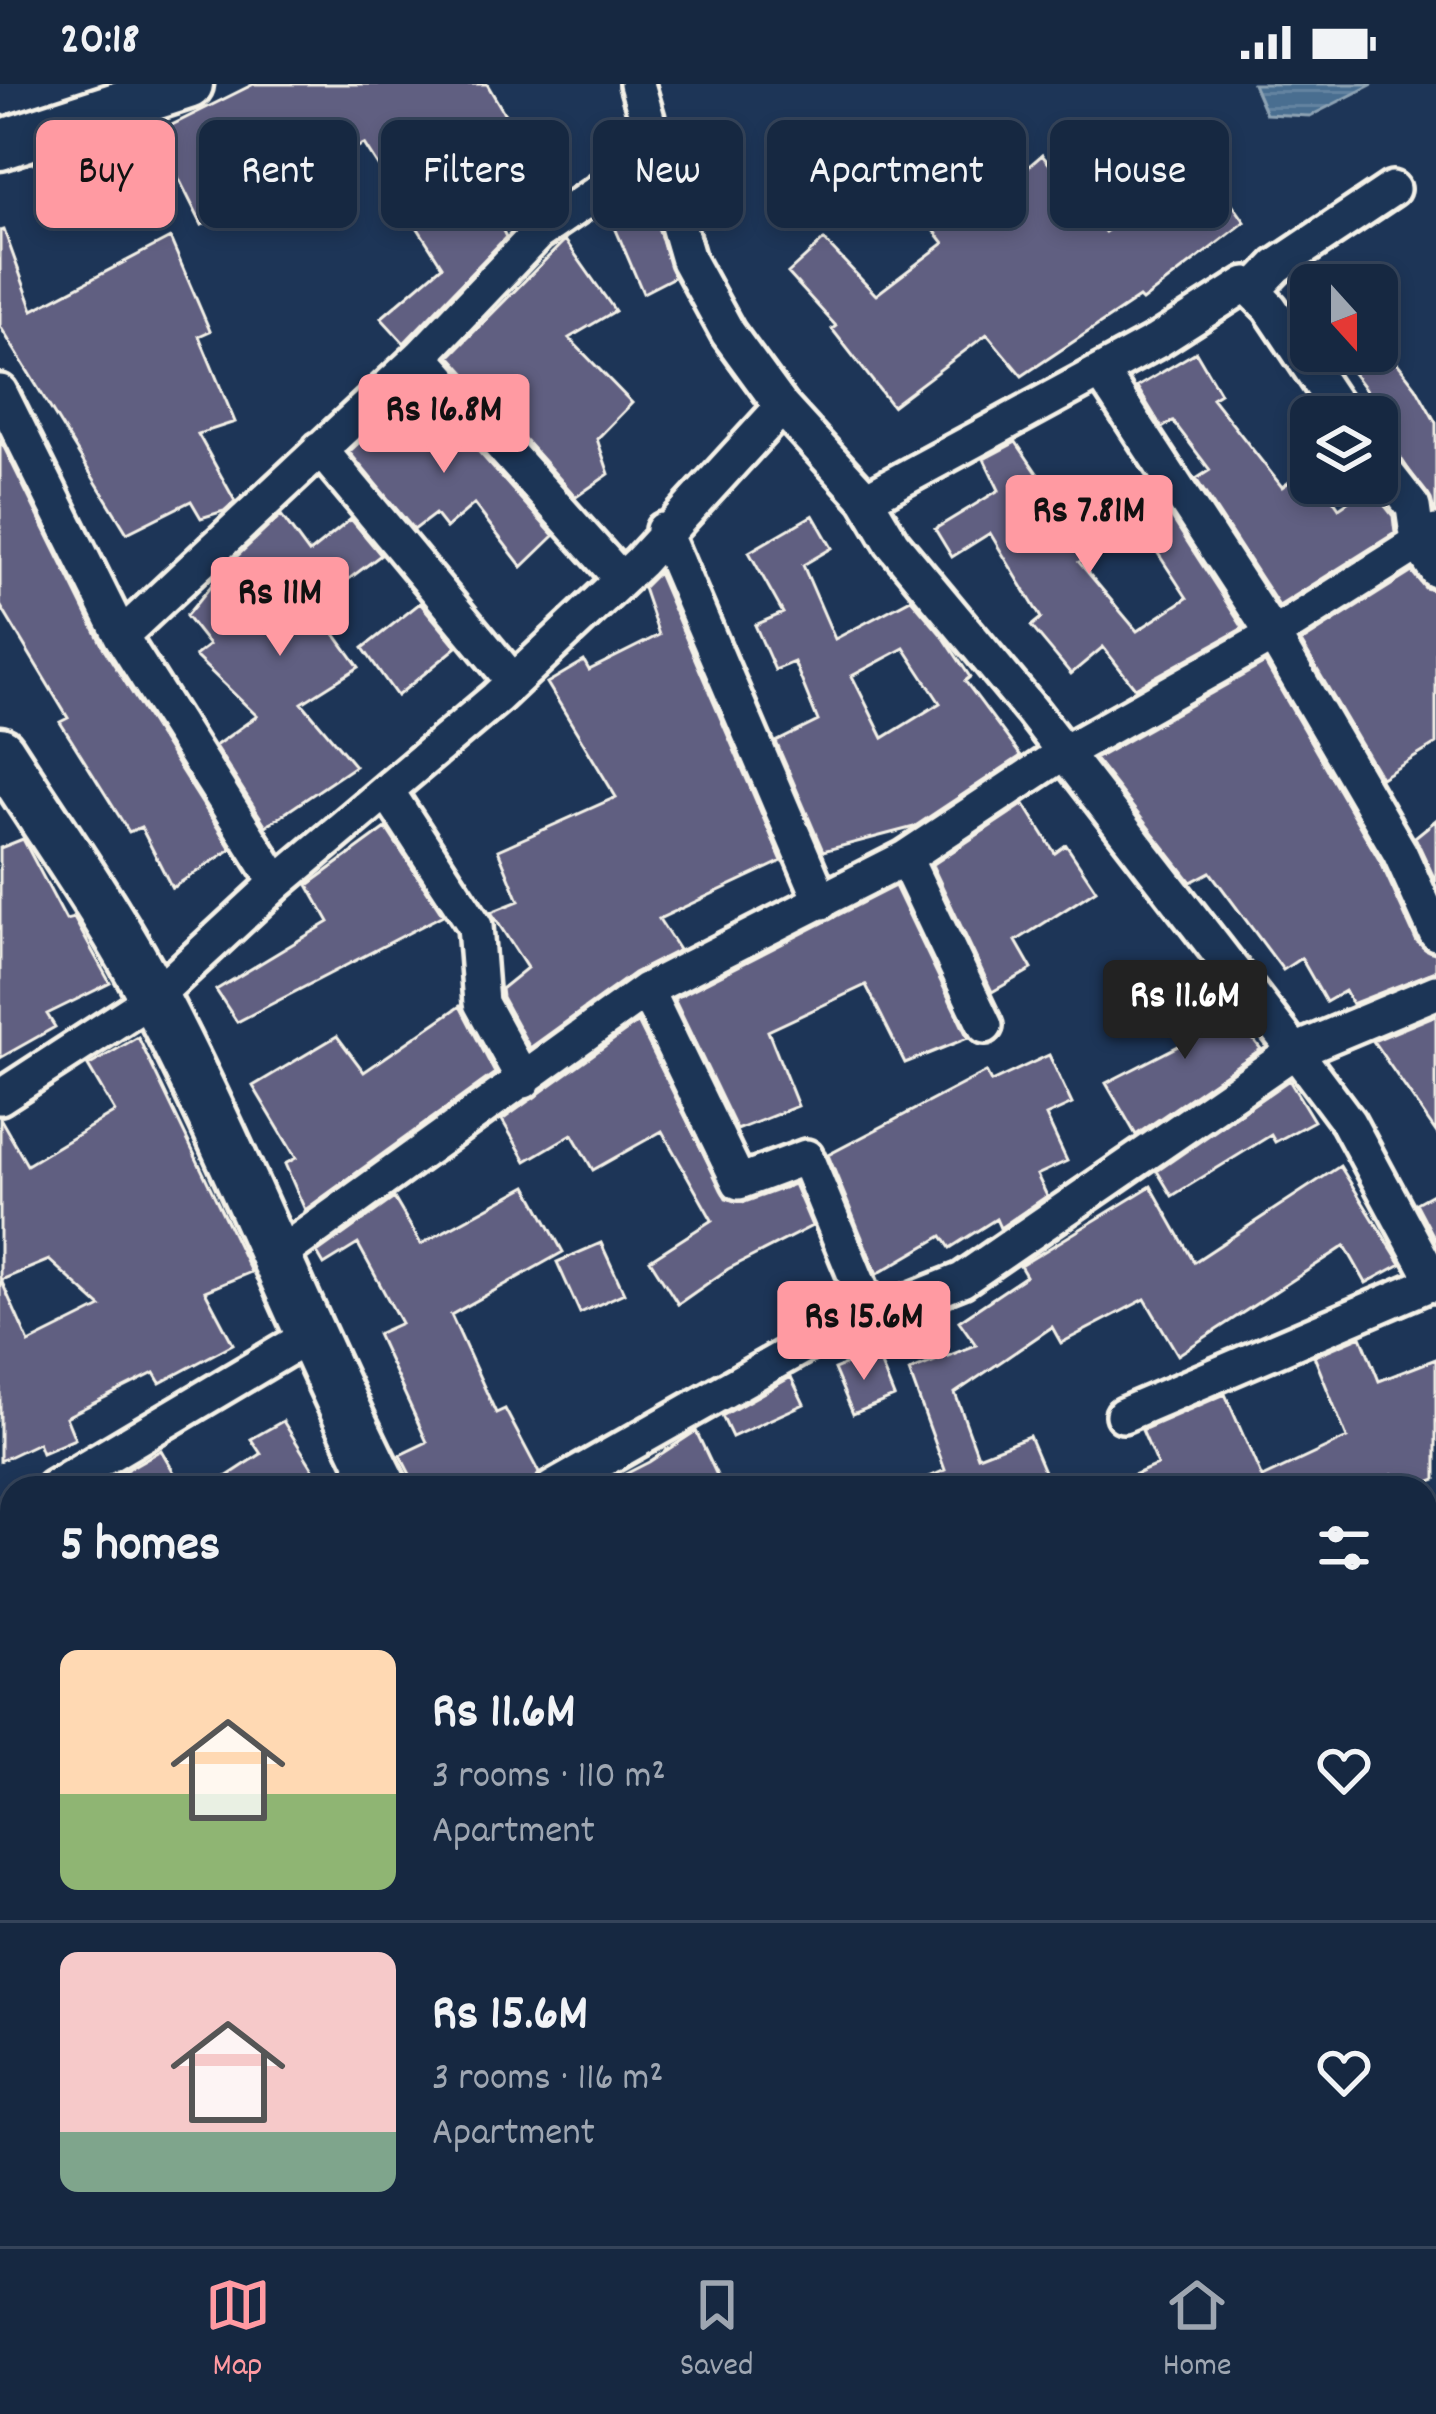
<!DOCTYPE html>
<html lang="en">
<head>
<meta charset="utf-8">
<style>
	:root { --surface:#162841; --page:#1f3048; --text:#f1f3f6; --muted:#9ea6b1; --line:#35445a; --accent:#ff9aa2 }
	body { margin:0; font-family:Dekko,sans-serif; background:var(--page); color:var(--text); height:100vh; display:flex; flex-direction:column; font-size:45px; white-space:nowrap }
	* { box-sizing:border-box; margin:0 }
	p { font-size:39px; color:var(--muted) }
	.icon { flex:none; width:66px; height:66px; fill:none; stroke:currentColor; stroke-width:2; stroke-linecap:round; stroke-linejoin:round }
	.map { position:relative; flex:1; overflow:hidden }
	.drawer { position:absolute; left:0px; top:1392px; width:1437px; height:771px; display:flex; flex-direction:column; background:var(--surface); border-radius:36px 36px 0 0; box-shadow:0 6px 18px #0003,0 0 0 3px var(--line) }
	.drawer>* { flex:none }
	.hud { position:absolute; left:36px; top:36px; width:1365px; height:108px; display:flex; gap:24px }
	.needle { width:78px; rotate:159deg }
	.fabs { position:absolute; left:1290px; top:180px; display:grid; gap:24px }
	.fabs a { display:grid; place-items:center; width:108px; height:108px; border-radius:18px; background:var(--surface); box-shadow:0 6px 18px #0003,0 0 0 3px var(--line); font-size:60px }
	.price { position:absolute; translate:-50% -102px; padding:0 27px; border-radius:12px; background:var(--accent); color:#111; font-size:39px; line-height:78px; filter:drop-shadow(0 3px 6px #0008) }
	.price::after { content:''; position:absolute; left:50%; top:72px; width:36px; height:27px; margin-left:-18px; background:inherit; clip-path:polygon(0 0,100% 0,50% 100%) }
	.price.active { background:#222; color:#fff }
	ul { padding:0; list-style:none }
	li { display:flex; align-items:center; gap:36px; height:300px; padding:0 60px }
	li+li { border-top:3px solid var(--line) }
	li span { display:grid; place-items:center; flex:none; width:336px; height:240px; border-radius:18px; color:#555 }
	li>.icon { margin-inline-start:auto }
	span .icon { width:144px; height:144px; fill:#fffc; stroke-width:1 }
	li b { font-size:51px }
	h2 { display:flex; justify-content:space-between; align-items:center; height:144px; padding:0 60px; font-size:51px }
	.pill { padding:0 42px; border-radius:18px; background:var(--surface); box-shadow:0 6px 18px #0003,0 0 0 3px var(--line); font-size:42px; line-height:108px }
	.pill.active { background:var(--accent); color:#111 }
	.status { display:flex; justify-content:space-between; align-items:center; height:84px; padding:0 60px; background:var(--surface); direction:ltr }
	.status svg { height:33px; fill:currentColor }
	.dock { display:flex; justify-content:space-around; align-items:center; height:168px; border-top:3px solid var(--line); background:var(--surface); font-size:33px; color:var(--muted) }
	.dock a { display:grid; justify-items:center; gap:6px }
	.dock .active { color:var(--accent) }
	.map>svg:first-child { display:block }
</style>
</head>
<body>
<div class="status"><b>20:18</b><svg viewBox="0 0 49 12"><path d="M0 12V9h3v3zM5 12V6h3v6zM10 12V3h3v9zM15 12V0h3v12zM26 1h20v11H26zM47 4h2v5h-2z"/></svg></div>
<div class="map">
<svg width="1436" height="2162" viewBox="0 0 1436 2162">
	<defs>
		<pattern id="water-rules" width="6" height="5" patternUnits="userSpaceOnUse" patternTransform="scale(3)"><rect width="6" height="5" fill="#486e90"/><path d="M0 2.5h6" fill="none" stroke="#6383a0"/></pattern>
	</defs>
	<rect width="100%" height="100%" fill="#1d3557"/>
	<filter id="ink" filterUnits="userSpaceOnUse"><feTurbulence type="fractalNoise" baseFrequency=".00833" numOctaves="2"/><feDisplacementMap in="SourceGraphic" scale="24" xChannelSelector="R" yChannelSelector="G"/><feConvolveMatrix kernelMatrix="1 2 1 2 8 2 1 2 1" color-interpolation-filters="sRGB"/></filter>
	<g filter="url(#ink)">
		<path fill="url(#water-rules)" stroke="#8da2b3" stroke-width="3" d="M 1253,0 L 1373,0 L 1310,32 L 1266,30 Z"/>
		<path fill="#605f81" stroke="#f4f1e8" stroke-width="3" fill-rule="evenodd" d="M 254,0 L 487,0 L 536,83 L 480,100 L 506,153 L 404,259 L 381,234 L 442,182 L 364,60 L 202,141 L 156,49 Z
			M 930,44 L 985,120 L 1042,71 L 1105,148 L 1205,81 L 1245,138 L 1142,217 L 1139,214 L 1022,292 L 987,250 L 892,322 L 832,245 L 836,242 L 788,189 L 824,156 L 876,211 L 944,159 L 882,79 Z
			M 126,50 L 134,72 L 42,94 L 37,80 Z
			M 645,102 L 674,193 L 643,209 L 608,127 Z
			M 4,146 L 33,226 L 170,154 L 210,247 L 199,252 L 235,338 L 198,350 L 235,417 L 224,427 L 201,434 L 191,417 L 127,449 L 0,242 L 0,147 Z
			M 565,156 L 615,227 L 569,254 L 632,319 L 597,355 L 609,390 L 576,413 L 450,272 Z
			M 1336,267 L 1388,267 L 1416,303 L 1436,339 L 1436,427 L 1394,364 L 1379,357 L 1377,350 L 1392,340 Z
			M 1196,268 L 1220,309 L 1212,314 L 1282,403 L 1311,383 L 1311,399 L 1322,399 L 1339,424 L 1370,403 L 1393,432 L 1395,449 L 1279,522 L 1196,395 L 1210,386 L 1173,337 L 1162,344 L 1137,303 Z
			M 420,302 L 554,452 L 522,483 L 474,420 L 446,444 L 435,430 L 414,446 L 349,368 Z
			M 0,355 L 103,563 L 231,765 L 172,804 L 141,743 L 129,748 L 60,638 L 68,634 L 0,521 Z
			M 1016,358 L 1092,470 L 1079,478 L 1137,547 L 1187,514 L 1135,434 L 1161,417 L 1243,544 L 1135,604 L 1103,563 L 1071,590 L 1031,542 L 1041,534 L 990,449 L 952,473 L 935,445 L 999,406 L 984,375 Z
			M 281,431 L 309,469 L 351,435 L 381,471 L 314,521 L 359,583 L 302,619 L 355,682 L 266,742 L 215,662 L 257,632 L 195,572 L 209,561 L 186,532 L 231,478 Z
			M 813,431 L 832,464 L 803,481 L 835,555 L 911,515 L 944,554 L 970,593 L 965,597 L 1021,672 L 914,743 L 823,767 L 776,658 L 818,637 L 794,578 L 775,586 L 755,541 L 783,529 L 749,468 ZM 904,564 L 940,619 L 883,654 L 852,592 Z
			M 1412,488 L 1425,504 L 1436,507 L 1436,660 L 1381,694 L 1301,558 Z
			M 658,489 L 782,777 L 659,835 L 679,866 L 634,889 L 530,964 L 502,913 L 501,905 L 527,884 L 491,828 L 519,817 L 498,766 L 616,713 L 547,599 L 584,577 L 589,586 L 659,551 L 643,504 Z
			M 420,519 L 457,563 L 397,612 L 363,564 Z
			M 1265,579 L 1381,779 L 1417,858 L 1436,870 L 1436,887 L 1352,920 L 1345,907 L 1326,918 L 1301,874 L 1283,886 L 1210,788 L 1191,798 L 1095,675 Z
			M 1024,720 L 1055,769 L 1066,761 L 1096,806 L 1016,857 L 1032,885 L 992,908 L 932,781 Z
			M 1436,736 L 1436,798 L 1415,753 Z
			M 386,744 L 443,831 L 237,938 L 216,906 L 329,838 L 308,801 Z
			M 23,755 L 66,836 L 74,834 L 110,899 L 47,930 L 55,943 L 0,974 L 0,764 Z
			M 895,802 L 968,954 L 905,979 L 866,901 L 768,947 L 798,1022 L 737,1046 L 674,915 Z
			M 1210,902 L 1261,965 L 1136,1051 L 1106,999 L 1186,958 L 1168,936 Z
			M 460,922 L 495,989 L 305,1126 L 285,1080 L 296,1074 L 253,1002 L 337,952 L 364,988 Z
			M 1436,931 L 1436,1048 L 1373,957 Z
			M 638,938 L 726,1114 L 745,1118 L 794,1100 L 812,1142 L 728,1185 L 678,1220 L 650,1176 L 712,1136 L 662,1047 L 593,1086 L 572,1050 L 526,1077 L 502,1036 Z
			M 138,953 L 251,1188 L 205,1207 L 233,1260 L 160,1299 L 154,1289 L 66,1333 L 75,1355 L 42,1369 L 38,1359 L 0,1377 L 0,1034 L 27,1081 L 115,1028 L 88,982 ZM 49,1176 L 101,1223 L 29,1259 L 1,1196 Z
			M 1049,971 L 1072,1020 L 1046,1032 L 1067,1077 L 1037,1091 L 1047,1112 L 1000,1144 L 996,1135 L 950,1164 L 942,1152 L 877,1190 L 828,1071 L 986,988 L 991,998 Z
			M 1289,996 L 1314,1037 L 1275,1058 L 1271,1051 L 1172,1112 L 1157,1087 Z
			M 1340,1082 L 1401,1180 L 1366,1199 L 1345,1162 L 1178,1271 L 1145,1215 L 1061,1259 L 1052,1243 L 955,1309 L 978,1372 L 1029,1352 L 1051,1404 L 904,1404 L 945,1386 L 909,1287 L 976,1261 L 959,1237 L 1026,1192 L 1020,1182 L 1151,1102 L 1194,1178 Z
			M 527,1102 L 563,1168 L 451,1231 L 496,1329 L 505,1325 L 539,1389 L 532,1404 L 417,1404 L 400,1371 L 427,1358 L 377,1250 L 401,1239 L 358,1160 L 324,1181 L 317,1169 L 394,1114 L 421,1160 Z
			M 1436,1108 L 1436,1157 L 1416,1119 Z
			M 601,1159 L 624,1209 L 580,1229 L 557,1178 Z
			M 1361,1252 L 1379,1297 L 1436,1275 L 1436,1395 L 1412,1404 L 1398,1404 L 1392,1390 L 1363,1404 L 1104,1404 L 1157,1381 L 1142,1346 L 1225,1310 L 1262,1394 L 1347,1354 L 1314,1272 Z
			M 876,1268 L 894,1313 L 853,1330 L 834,1285 Z
			M 791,1293 L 804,1320 L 732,1353 L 722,1332 Z
			M 283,1337 L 325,1404 L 209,1404 L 261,1370 L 251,1355 Z
			M 696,1347 L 723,1404 L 598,1404 L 649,1378 Z
			M 161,1366 L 183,1404 L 95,1404 Z"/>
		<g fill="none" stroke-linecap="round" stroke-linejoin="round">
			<defs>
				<path id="street" d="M 637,0 L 688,176 L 728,249 L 782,323 L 866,415 L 892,459 L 1031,626 L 1295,967 L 1348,1038 L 1436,1201
					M 1255,205 L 1277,182 L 1392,105
					M 421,272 L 621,495
					M 1101,288 L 1273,551 L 1400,769 L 1436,849
					M 0,308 L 121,552 L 277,799
					M 320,365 L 513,597
					M 1377,377 L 1413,423 L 1418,458 L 1436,486
					M 866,415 L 1157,257 L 1246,200 L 1270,224 L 1343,333
					M 663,446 L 822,818
					M 121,552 L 421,272 L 538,149 L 656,69
					M 387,707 L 475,842 L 481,919 L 524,997
					M 905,774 L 985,942
					M 646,906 L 739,1098 L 806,1073 L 871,1230
					M 0,1013 L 154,913 L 277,799 L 496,614 L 640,478 L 782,323
					M 276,1173 L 646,906 L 905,774 L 1063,669 L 1273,551 L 1436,448
					M 1123,1331 L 1434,1198
					M 53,1404 L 307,1253
					M 553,1404 L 821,1252 L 962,1196 L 1295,967 L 1436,908
					M 0,1437 L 12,1429
					M 0,1463 L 12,1487
					M 0,1576 L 12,1570
					M 0,1738 L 11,1769
					M 1425,1808 L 1436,1803
					M 1425,2078 L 1436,2076
					M 651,2151 L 655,2162
					M 1323,2151 L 1323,2162
					M 457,2162 L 483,2151"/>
				<path id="secondary" d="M 0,61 L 188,0
					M 0,668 C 52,749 110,830 155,916 C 238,1075 302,1243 383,1404
					M 1425,1448 L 1436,1444
					M 1015,2151 L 1020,2162
					M 17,2162 L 30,2151"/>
			</defs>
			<use href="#street" stroke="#f4f1e8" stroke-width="42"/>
			<use href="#secondary" stroke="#f4f1e8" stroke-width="57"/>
			<use href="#street" stroke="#1d3557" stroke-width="33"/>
			<use href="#secondary" stroke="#1d3557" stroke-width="48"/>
		</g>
	</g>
</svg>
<div class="fabs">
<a><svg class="needle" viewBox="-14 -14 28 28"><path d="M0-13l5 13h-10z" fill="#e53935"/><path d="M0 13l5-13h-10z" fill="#9ea6b1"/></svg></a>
<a><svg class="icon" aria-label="layers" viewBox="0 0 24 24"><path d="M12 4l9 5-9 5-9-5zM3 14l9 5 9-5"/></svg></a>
</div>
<b class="price" style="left:444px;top:392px">Rs 16.8M</b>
<b class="price" style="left:1089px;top:493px">Rs 7.81M</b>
<b class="price" style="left:280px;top:575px">Rs 11M</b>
<b class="price active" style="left:1185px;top:978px">Rs 11.6M</b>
<b class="price" style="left:864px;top:1299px">Rs 15.6M</b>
<div class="hud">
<a class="pill active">Buy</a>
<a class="pill">Rent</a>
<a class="pill">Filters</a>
<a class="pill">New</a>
<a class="pill">Apartment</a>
<a class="pill">House</a>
</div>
<section class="drawer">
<h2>5 homes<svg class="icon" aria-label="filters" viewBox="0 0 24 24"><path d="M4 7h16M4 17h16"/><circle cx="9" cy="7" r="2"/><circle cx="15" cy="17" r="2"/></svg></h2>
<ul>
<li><span style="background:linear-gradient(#ffd9b3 60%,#8fb573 0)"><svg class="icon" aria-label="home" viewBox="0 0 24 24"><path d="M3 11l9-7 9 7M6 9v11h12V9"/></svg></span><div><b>Rs 11.6M</b><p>3 rooms · 110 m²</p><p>Apartment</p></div><svg class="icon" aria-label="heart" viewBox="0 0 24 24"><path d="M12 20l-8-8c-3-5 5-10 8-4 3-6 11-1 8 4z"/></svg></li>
<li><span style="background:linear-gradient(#f6c9c9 75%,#7fa58c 0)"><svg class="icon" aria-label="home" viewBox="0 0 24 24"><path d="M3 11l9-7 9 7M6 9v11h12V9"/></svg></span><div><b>Rs 15.6M</b><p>3 rooms · 116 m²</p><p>Apartment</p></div><svg class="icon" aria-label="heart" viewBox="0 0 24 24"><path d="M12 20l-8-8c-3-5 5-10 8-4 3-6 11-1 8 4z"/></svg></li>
</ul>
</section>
</div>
<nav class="dock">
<a class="active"><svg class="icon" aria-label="map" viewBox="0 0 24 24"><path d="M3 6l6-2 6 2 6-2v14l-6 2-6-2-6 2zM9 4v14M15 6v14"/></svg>Map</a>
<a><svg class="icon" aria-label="saved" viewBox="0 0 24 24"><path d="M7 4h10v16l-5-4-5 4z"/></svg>Saved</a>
<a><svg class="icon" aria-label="home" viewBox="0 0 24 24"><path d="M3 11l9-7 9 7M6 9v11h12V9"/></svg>Home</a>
</nav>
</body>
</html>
